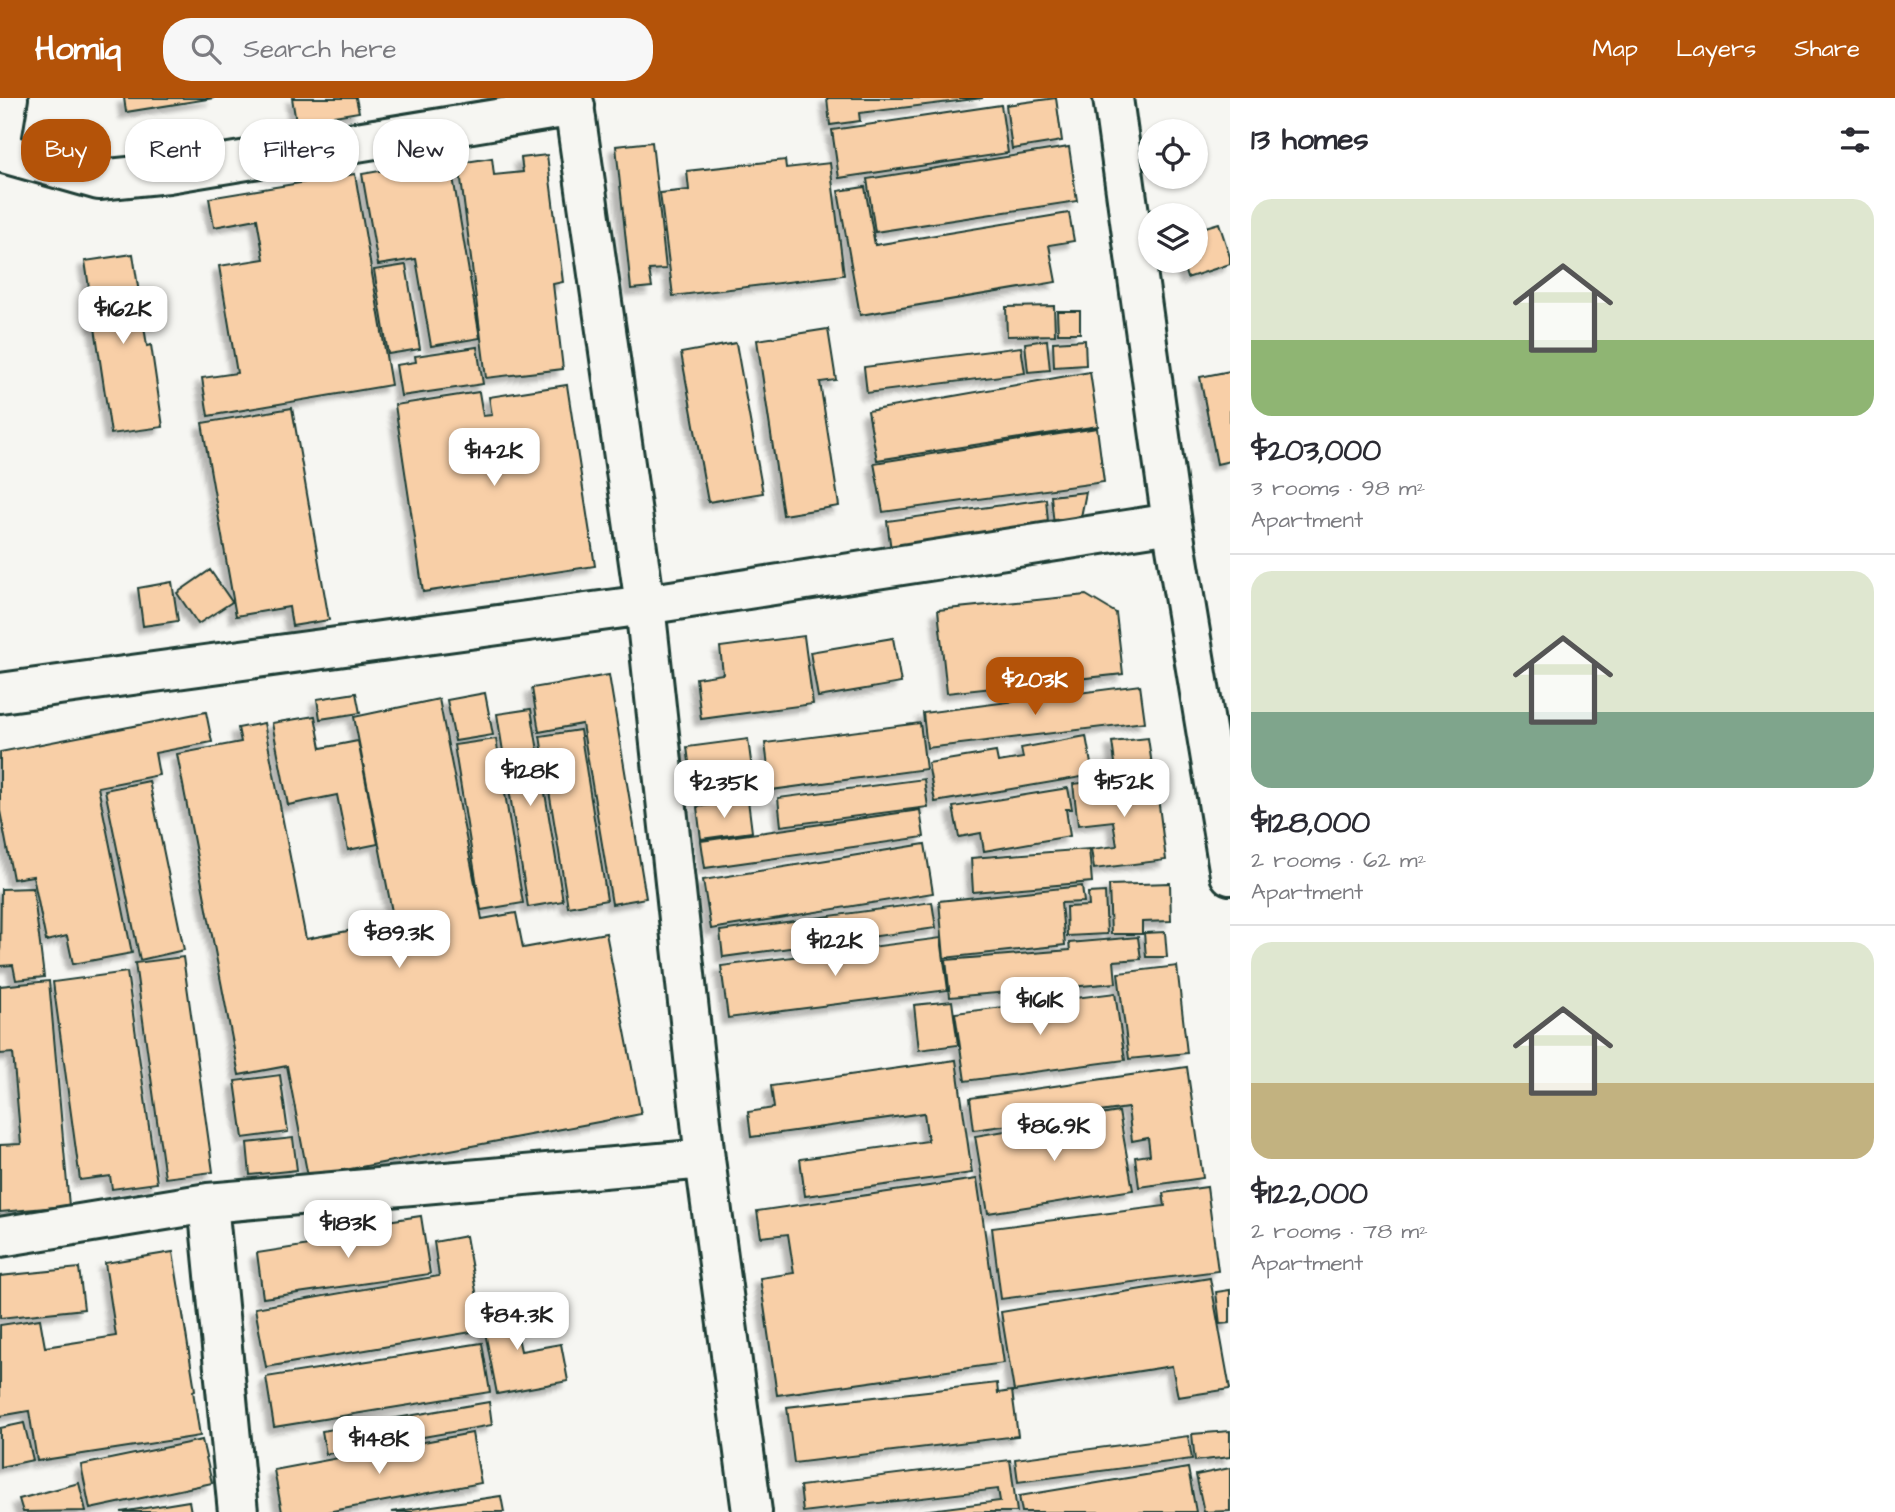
<!DOCTYPE html>
<html lang="en">
<head>
<meta charset="utf-8">
<style>
	:root { --surface:#fff; --page:#f7f7f7; --text:#2b2b33; --muted:#7c7c81; --line:#e1e1e2; --accent:#b45309 }
	body { margin:0; font-family:"Architects Daughter",sans-serif; background:var(--page); color:var(--text); height:100vh; display:flex; flex-direction:column; font-size:26px; white-space:nowrap }
	* { box-sizing:border-box; margin:0 }
	p { font-size:23px; color:var(--muted) }
	.icon { flex:none; width:38px; height:38px; fill:none; stroke:currentColor; stroke-width:2; stroke-linecap:round; stroke-linejoin:round }
	.map { position:relative; flex:1; overflow:hidden }
	.panel { display:flex; flex-direction:column; background:var(--surface); width:665px }
	.panel>* { flex:none }
	.banner { position:absolute; left:21px; top:21px; width:665px; height:63px; display:flex; gap:14px }
	.tools { position:absolute; left:1138px; top:21px; display:grid; gap:14px }
	.tools a { display:grid; place-items:center; width:70px; height:70px; border-radius:50%; background:var(--surface); box-shadow:0 2px 5px #0004; font-size:35px }
	.price { position:absolute; translate:-50% -60px; padding:0 16px; border-radius:14px; background:#fff; color:#222; font-size:23px; line-height:46px; filter:drop-shadow(0 2px 4px #0008) }
	.price::after { content:''; position:absolute; left:50%; top:42px; width:21px; height:16px; margin-left:-10px; background:inherit; clip-path:polygon(0 0,100% 0,50% 100%) }
	.price.active { background:var(--accent); color:#fff }
	ul { padding:0; list-style:none }
	li { display:grid; align-content:center; gap:14px; height:371px; padding:0 21px }
	li+li { border-top:2px solid var(--line) }
	li span { display:grid; place-items:center; height:217px; border-radius:21px; color:#555 }
	li>.icon { margin-inline-start:auto }
	span .icon { width:126px; height:126px; fill:#fffc; stroke-width:1 }
	li b { font-size:30px }
	h2 { display:flex; justify-content:space-between; align-items:center; height:84px; padding:0 21px; font-size:30px }
	.pill { padding:0 24px; border-radius:28px; background:var(--surface); box-shadow:0 2px 5px #0004; font-size:24px; line-height:63px }
	.pill.active { background:var(--accent); color:#fff }
	header { display:flex; align-items:center; gap:42px; box-sizing:border-box; height:98px; padding:0 35px; background:var(--accent); color:#fff }
	header strong { font-size:33px }
	nav { display:flex; gap:38px; margin-inline-start:auto; font-size:24px }
	.search { width:490px; height:63px; background:var(--page); display:flex; align-items:center; gap:18px; box-sizing:border-box; padding:0 24px; border-radius:28px; color:var(--muted); font-size:26px }
	main { display:flex; flex:1; min-height:0 }
	.map>svg:first-child { display:block }
</style>
</head>
<body>
<header>
<strong>Homiq</strong>
<div class="search"><svg class="icon" aria-label="search" viewBox="0 0 24 24"><circle cx="10" cy="10" r="6"/><path d="M15 15l6 6"/></svg>Search here</div>
<nav><a>Map</a><a>Layers</a><a>Share</a></nav>
</header>
<main>
<div class="map">
<svg width="1230" height="1414" viewBox="0 0 1230 1414">
	<defs>
		<filter id="shadow"><feDropShadow dx="-6" dy="6" stdDeviation="2" flood-color="#0004"/></filter>
	</defs>
	<rect width="100%" height="100%" fill="#f6f6f2"/>
	<filter id="ink" filterUnits="userSpaceOnUse"><feTurbulence type="fractalNoise" baseFrequency=".0143" numOctaves="2"/><feDisplacementMap in="SourceGraphic" scale="14" xChannelSelector="R" yChannelSelector="G"/><feConvolveMatrix kernelMatrix="1 2 1 2 8 2 1 2 1" color-interpolation-filters="sRGB"/></filter>
	<g filter="url(#ink)">
		<path fill="#f8cfa7" stroke="#1f3d34" stroke-width="2" filter="url(#shadow)" d="M 124,0 L 214,0 L 126,14 Z
			M 292,0 L 356,0 L 359,14 L 296,24 Z
			M 827,0 L 983,0 L 859,15 L 860,23 L 830,27 Z
			M 1056,0 L 1062,43 L 1012,51 L 1006,7 Z
			M 1001,7 L 1008,55 L 839,80 L 832,32 Z
			M 652,44 L 666,171 L 649,172 L 652,189 L 631,191 L 616,48 Z
			M 1069,49 L 1077,103 L 875,134 L 867,81 Z
			M 547,57 L 563,184 L 553,186 L 563,271 L 486,280 L 459,65 L 492,60 L 494,77 L 523,74 L 521,60 Z
			M 450,61 L 480,240 L 431,248 L 416,161 L 378,167 L 362,76 Z
			M 785,62 L 786,70 L 830,65 L 844,177 L 673,198 L 660,95 L 689,92 L 687,73 Z
			M 355,76 L 391,287 L 208,318 L 202,280 L 237,275 L 219,168 L 264,161 L 257,121 L 214,129 L 209,100 Z
			M 865,89 L 875,147 L 1069,115 L 1074,143 L 1049,147 L 1056,184 L 860,217 L 838,93 Z
			M 1219,125 L 1230,159 L 1230,166 L 1187,180 L 1182,163 L 1195,163 L 1195,132 Z
			M 133,156 L 147,248 L 151,247 L 163,329 L 111,336 L 85,163 Z
			M 406,167 L 420,251 L 388,256 L 374,172 Z
			M 1054,208 L 1055,237 L 1007,238 L 1006,209 Z
			M 1057,213 L 1080,213 L 1080,235 L 1058,235 Z
			M 828,231 L 836,282 L 820,284 L 839,408 L 783,417 L 757,242 Z
			M 1047,242 L 1050,272 L 1028,274 L 1025,245 Z
			M 1085,242 L 1086,267 L 1054,269 L 1053,244 Z
			M 736,245 L 763,395 L 708,404 L 681,255 Z
			M 477,249 L 483,286 L 401,298 L 396,267 L 416,264 L 415,258 Z
			M 1021,249 L 1025,275 L 867,295 L 864,269 Z
			M 1230,273 L 1230,363 L 1217,366 L 1200,279 Z
			M 1090,274 L 1098,328 L 877,362 L 868,313 Z
			M 567,287 L 595,468 L 423,494 L 395,307 L 479,294 L 483,318 L 492,317 L 489,299 Z
			M 292,310 L 329,522 L 292,528 L 289,509 L 236,518 L 202,325 Z
			M 1097,330 L 1104,384 L 883,414 L 874,365 Z
			M 1086,394 L 1080,424 L 1054,427 L 1051,398 Z
			M 1046,401 L 1049,435 L 892,459 L 887,423 Z
			M 210,472 L 232,504 L 198,526 L 177,495 Z
			M 172,484 L 178,523 L 143,528 L 138,490 Z
			M 1086,497 L 1116,515 L 1123,576 L 947,595 L 938,512 Z
			M 804,538 L 813,606 L 701,621 L 696,580 L 723,576 L 720,549 Z
			M 893,540 L 901,585 L 818,599 L 810,554 Z
			M 609,577 L 646,800 L 612,806 L 582,626 L 539,634 L 532,590 Z
			M 1140,587 L 1145,624 L 927,650 L 923,615 Z
			M 356,595 L 360,615 L 320,621 L 317,601 Z
			M 485,595 L 493,637 L 455,643 L 447,602 Z
			M 439,601 L 482,821 L 516,815 L 523,850 L 606,835 L 641,1016 L 308,1079 L 287,968 L 239,977 L 177,656 L 241,644 L 238,630 L 264,625 L 306,841 L 394,824 L 354,619 Z
			M 531,611 L 563,803 L 528,809 L 497,616 Z
			M 206,614 L 212,644 L 155,655 L 159,677 L 98,689 L 132,855 L 73,866 L 67,838 L 46,843 L 33,778 L 13,781 L 0,713 L 0,654 Z
			M 315,618 L 321,650 L 358,643 L 378,746 L 348,752 L 337,697 L 288,707 L 272,625 Z
			M 920,625 L 926,671 L 771,692 L 765,645 Z
			M 580,632 L 607,802 L 568,809 L 540,638 Z
			M 1086,638 L 1093,677 L 935,704 L 928,665 L 996,654 L 998,664 L 1023,660 L 1021,650 Z
			M 1148,640 L 1152,667 L 1116,672 L 1112,644 Z
			M 496,641 L 523,805 L 481,812 L 454,647 Z
			M 748,641 L 754,686 L 693,694 L 687,649 Z
			M 1155,676 L 1166,762 L 1094,771 L 1091,751 L 1117,748 L 1113,723 L 1078,727 L 1073,686 Z
			M 924,681 L 928,709 L 781,728 L 778,700 Z
			M 149,683 L 184,852 L 140,862 L 105,692 Z
			M 1068,690 L 1072,711 L 1066,711 L 1070,738 L 984,753 L 981,735 L 959,739 L 953,709 Z
			M 748,702 L 752,734 L 701,741 L 697,709 Z
			M 920,712 L 924,739 L 705,770 L 701,743 Z
			M 925,746 L 933,795 L 711,831 L 703,782 Z
			M 1089,751 L 1092,784 L 973,794 L 971,760 Z
			M 1170,785 L 1171,823 L 1142,824 L 1142,836 L 1111,836 L 1109,787 Z
			M 1082,788 L 1084,804 L 1061,805 L 1065,847 L 944,860 L 939,803 Z
			M 33,790 L 44,879 L 16,882 L 13,867 L 0,868 L 1,791 Z
			M 1105,794 L 1107,836 L 1067,838 L 1066,809 L 1089,808 L 1088,795 Z
			M 932,804 L 936,830 L 723,859 L 720,833 Z
			M 1165,834 L 1167,859 L 1146,859 L 1144,835 Z
			M 1138,839 L 1141,861 L 1114,863 L 1116,885 L 950,899 L 946,862 L 1070,852 L 1069,845 Z
			M 941,840 L 948,892 L 728,920 L 721,868 Z
			M 183,859 L 213,1074 L 165,1080 L 135,865 Z
			M 1177,868 L 1187,955 L 1129,961 L 1118,875 Z
			M 127,874 L 157,1085 L 112,1091 L 110,1078 L 80,1082 L 53,884 Z
			M 49,883 L 69,1108 L 0,1114 L 0,1047 L 21,1046 L 13,955 L 0,956 L 0,888 Z
			M 1115,895 L 1125,962 L 965,983 L 955,915 Z
			M 952,903 L 958,947 L 919,952 L 914,907 Z
			M 956,962 L 972,1075 L 805,1098 L 800,1061 L 928,1043 L 924,1015 L 751,1039 L 748,1014 L 774,1010 L 771,988 Z
			M 1187,969 L 1203,1080 L 1139,1089 L 1135,1059 L 1150,1057 L 1148,1040 L 1132,1043 L 1128,1010 L 974,1032 L 970,1000 Z
			M 280,977 L 288,1034 L 243,1040 L 235,983 Z
			M 1119,1014 L 1133,1092 L 988,1115 L 975,1038 Z
			M 293,1040 L 297,1072 L 250,1077 L 247,1045 Z
			M 977,1081 L 1004,1265 L 777,1297 L 760,1180 L 794,1175 L 788,1136 L 761,1139 L 757,1113 Z
			M 1207,1089 L 1218,1173 L 1001,1201 L 992,1130 L 1165,1108 L 1163,1095 Z
			M 421,1118 L 430,1176 L 263,1200 L 257,1155 L 355,1140 L 353,1128 Z
			M 466,1138 L 483,1232 L 266,1269 L 255,1210 L 439,1178 L 434,1144 Z
			M 173,1154 L 195,1292 L 193,1293 L 200,1338 L 37,1363 L 29,1313 L 0,1318 L 0,1227 L 40,1221 L 45,1249 L 116,1238 L 105,1165 Z
			M 79,1170 L 84,1211 L 0,1220 L 0,1178 Z
			M 1210,1180 L 1230,1291 L 1178,1299 L 1172,1268 L 1014,1293 L 1001,1214 Z
			M 1230,1192 L 1230,1225 L 1220,1226 L 1216,1194 Z
			M 509,1197 L 521,1253 L 561,1246 L 568,1283 L 497,1296 L 479,1203 Z
			M 482,1245 L 490,1294 L 274,1329 L 266,1279 Z
			M 997,1285 L 998,1295 L 1012,1293 L 1018,1338 L 794,1365 L 787,1309 Z
			M 489,1304 L 492,1327 L 326,1356 L 322,1333 Z
			M 24,1325 L 33,1362 L 0,1369 L 0,1330 Z
			M 1230,1333 L 1230,1359 L 1195,1363 L 1192,1336 Z
			M 472,1335 L 481,1385 L 327,1414 L 282,1414 L 274,1372 Z
			M 1188,1338 L 1192,1361 L 1018,1384 L 1015,1361 Z
			M 202,1342 L 212,1385 L 90,1411 L 81,1367 Z
			M 1010,1362 L 1017,1414 L 914,1414 L 1000,1403 L 998,1391 L 803,1414 L 800,1388 Z
			M 1188,1370 L 1196,1414 L 1022,1414 L 1019,1398 Z
			M 1230,1370 L 1230,1413 L 1204,1414 L 1196,1377 Z
			M 79,1385 L 86,1413 L 23,1414 L 19,1401 Z
			M 501,1398 L 504,1414 L 392,1414 Z
			M 189,1403 L 191,1414 L 121,1414 Z"/>
		<g fill="none" stroke-linecap="round" stroke-linejoin="round">
			<defs>
				<path id="minor" d="M 573,0 L 645,507 L 705,1061 L 752,1414
					M 1113,0 L 1172,425 L 1230,777
					M 0,49 L 8,0
					M 0,54 L 99,82 L 168,75 L 575,8
					M 0,595 L 645,507 L 1172,425
					M 208,1105 L 238,1414
					M 0,1139 L 208,1105 L 705,1061"/>
			</defs>
			<use href="#minor" stroke="#1f3d34" stroke-width="44"/>
			<use href="#minor" stroke="#f6f6f2" stroke-width="38"/>
		</g>
	</g>
</svg>
<div class="tools">
<a><svg class="icon" aria-label="locate" viewBox="0 0 24 24"><circle cx="12" cy="12" r="6"/><path d="M12 2v4M12 18v4M2 12h4M18 12h4"/></svg></a>
<a><svg class="icon" aria-label="layers" viewBox="0 0 24 24"><path d="M12 4l9 5-9 5-9-5zM3 14l9 5 9-5"/></svg></a>
</div>
<b class="price" style="left:123px;top:248px">$162K</b>
<b class="price" style="left:494px;top:390px">$142K</b>
<b class="price active" style="left:1035px;top:619px">$203K</b>
<b class="price" style="left:530px;top:710px">$128K</b>
<b class="price" style="left:1124px;top:721px">$152K</b>
<b class="price" style="left:724px;top:722px">$235K</b>
<b class="price" style="left:399px;top:872px">$89.3K</b>
<b class="price" style="left:835px;top:880px">$122K</b>
<b class="price" style="left:1040px;top:939px">$161K</b>
<b class="price" style="left:1054px;top:1065px">$86.9K</b>
<b class="price" style="left:348px;top:1162px">$183K</b>
<b class="price" style="left:517px;top:1254px">$84.3K</b>
<b class="price" style="left:379px;top:1378px">$148K</b>
<div class="banner">
<a class="pill active">Buy</a>
<a class="pill">Rent</a>
<a class="pill">Filters</a>
<a class="pill">New</a>
</div>
</div>
<section class="panel">
<h2>13 homes<svg class="icon" aria-label="filters" viewBox="0 0 24 24"><path d="M4 7h16M4 17h16"/><circle cx="9" cy="7" r="2"/><circle cx="15" cy="17" r="2"/></svg></h2>
<ul>
<li><span style="background:linear-gradient(#dfe7d0 65%,#8fb573 0)"><svg class="icon" aria-label="home" viewBox="0 0 24 24"><path d="M3 11l9-7 9 7M6 9v11h12V9"/></svg></span><div><b>$203,000</b><p>3 rooms · 98 m²</p><p>Apartment</p></div></li>
<li><span style="background:linear-gradient(#dfe7d0 65%,#7fa58c 0)"><svg class="icon" aria-label="home" viewBox="0 0 24 24"><path d="M3 11l9-7 9 7M6 9v11h12V9"/></svg></span><div><b>$128,000</b><p>2 rooms · 62 m²</p><p>Apartment</p></div></li>
<li><span style="background:linear-gradient(#dfe7d0 65%,#c2b280 0)"><svg class="icon" aria-label="home" viewBox="0 0 24 24"><path d="M3 11l9-7 9 7M6 9v11h12V9"/></svg></span><div><b>$122,000</b><p>2 rooms · 78 m²</p><p>Apartment</p></div></li>
</ul>
</section>
</main>
</body>
</html>
